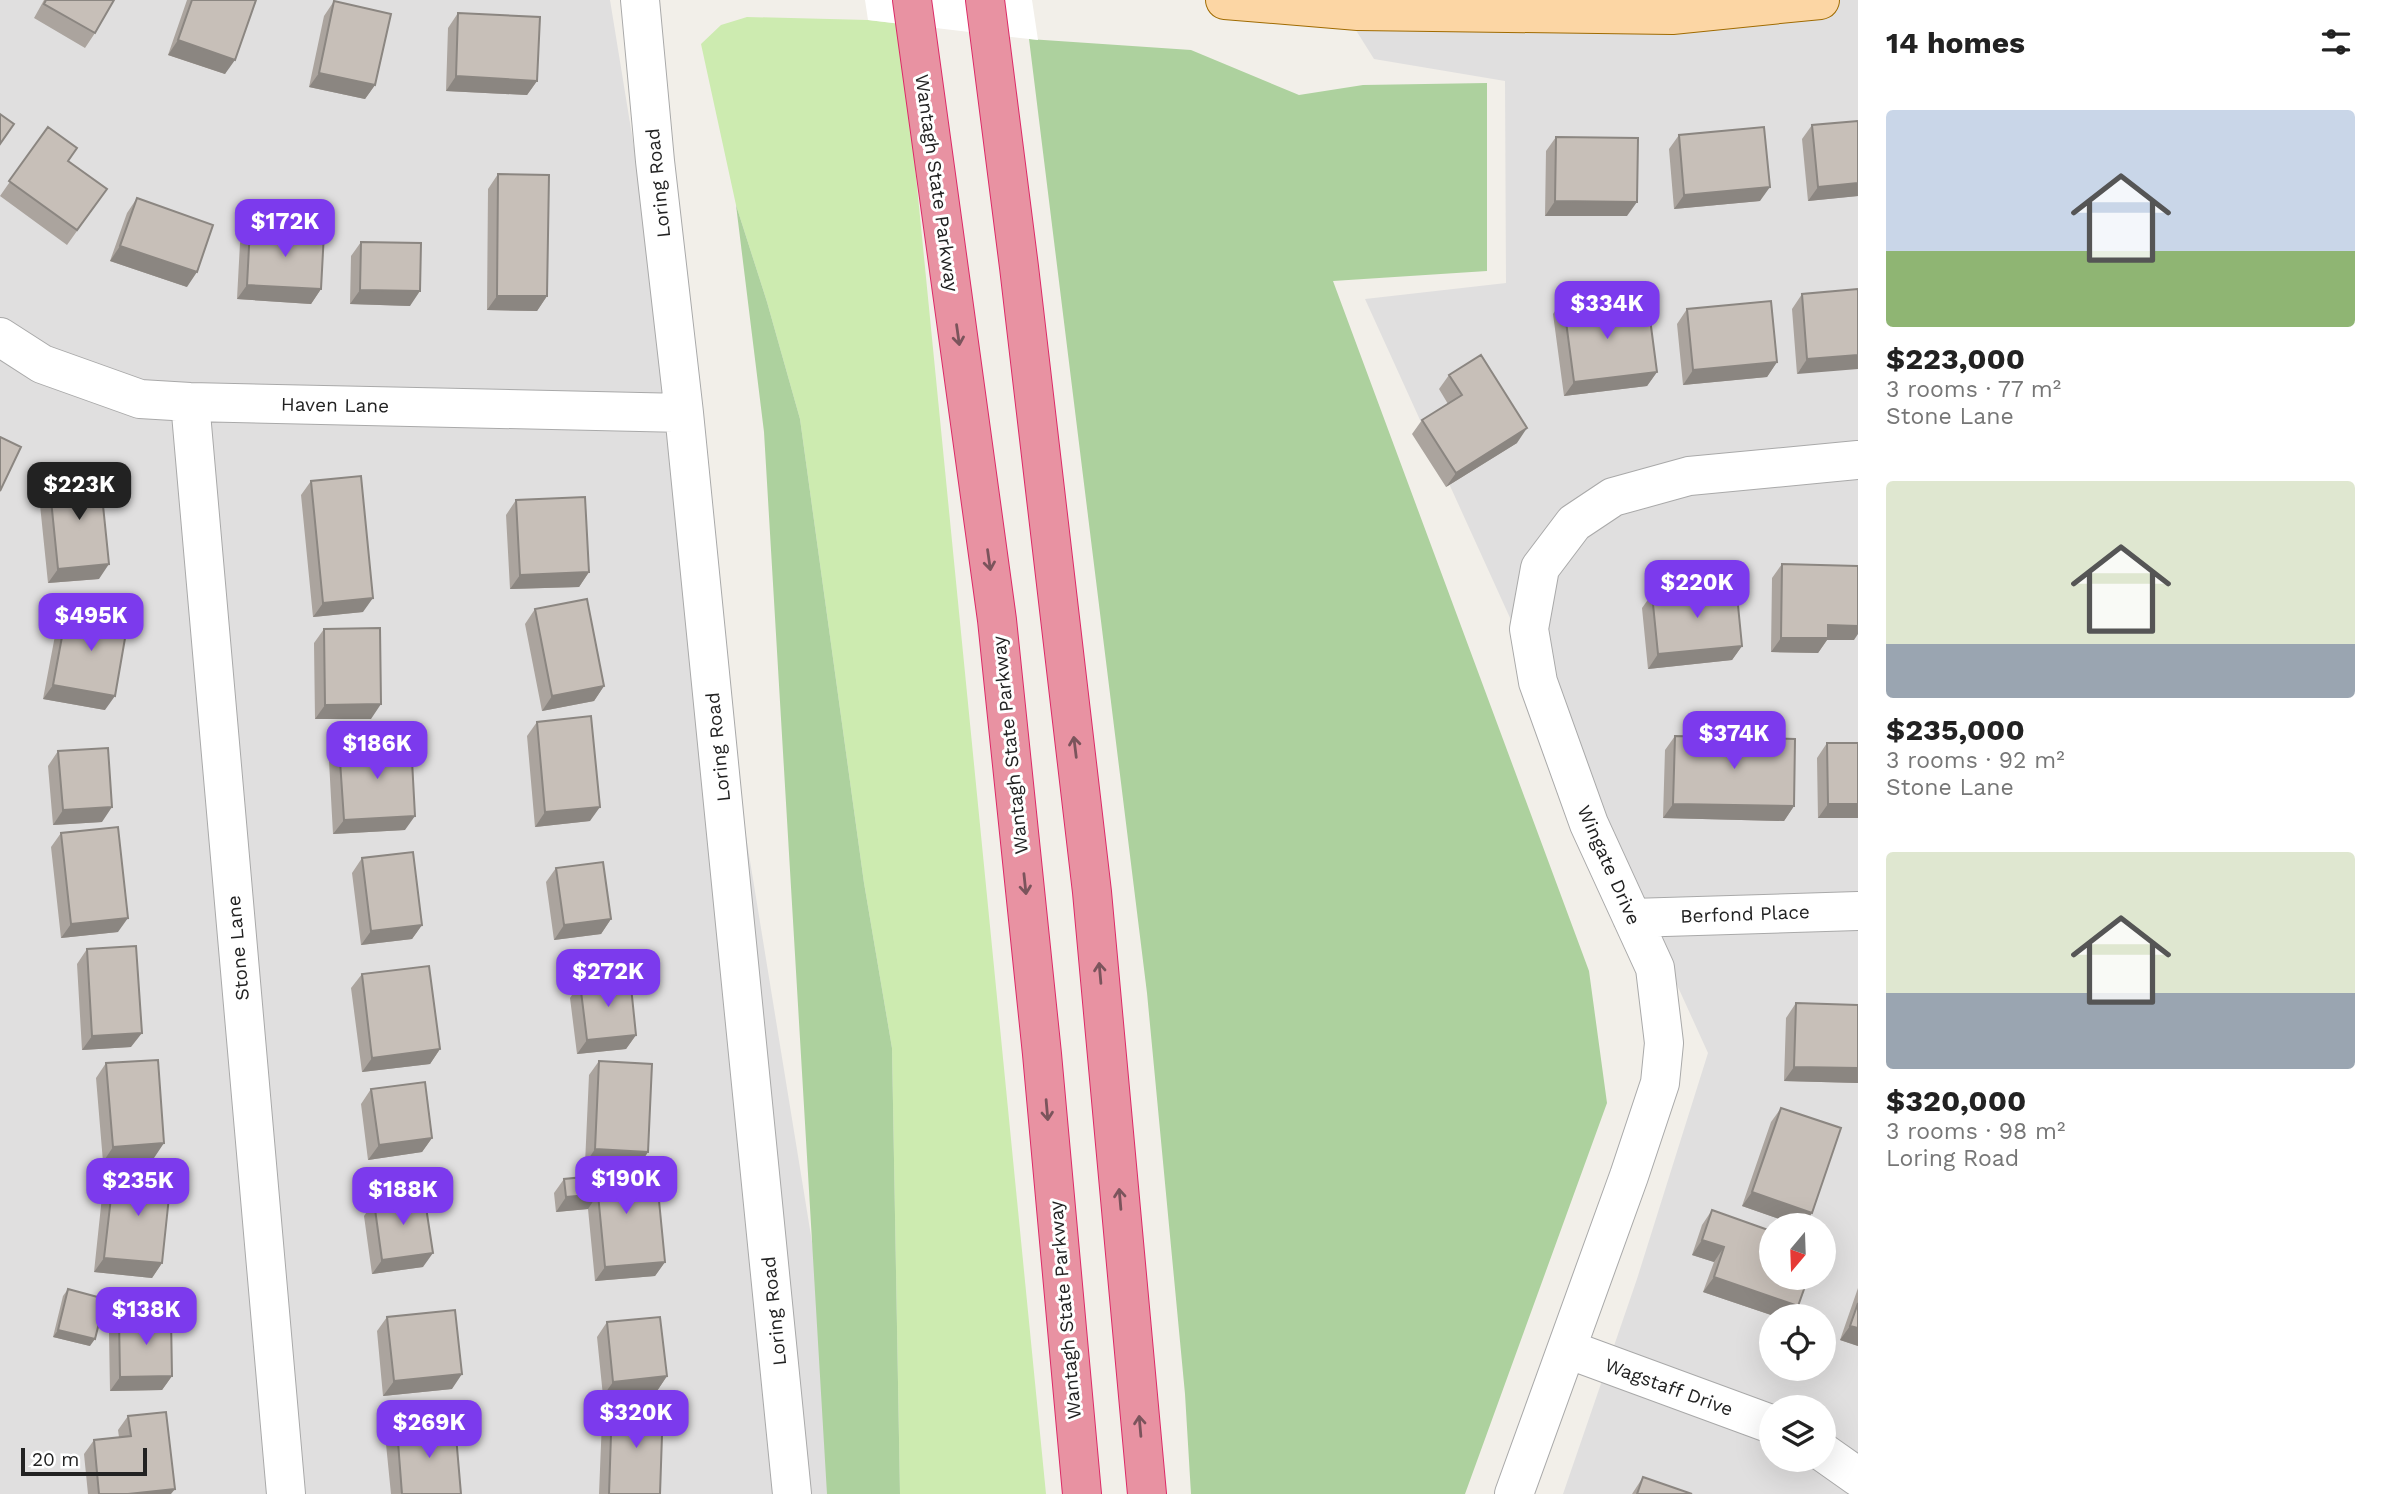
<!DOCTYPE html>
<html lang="en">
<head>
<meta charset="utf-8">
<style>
	:root { --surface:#fff; --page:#f6f6f6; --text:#222; --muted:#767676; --accent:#7c3aed }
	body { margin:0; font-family:"Work Sans",sans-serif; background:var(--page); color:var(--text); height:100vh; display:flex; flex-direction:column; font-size:26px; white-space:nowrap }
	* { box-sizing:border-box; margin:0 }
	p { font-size:23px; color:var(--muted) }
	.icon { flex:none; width:38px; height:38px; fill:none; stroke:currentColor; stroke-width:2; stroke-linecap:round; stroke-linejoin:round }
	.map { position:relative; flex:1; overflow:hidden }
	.side { display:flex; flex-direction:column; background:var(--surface); width:525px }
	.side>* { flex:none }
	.needle { width:46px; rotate:199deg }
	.tools { position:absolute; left:1759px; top:1213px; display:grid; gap:14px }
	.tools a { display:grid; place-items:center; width:77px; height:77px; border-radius:50%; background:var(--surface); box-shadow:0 7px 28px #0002; font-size:35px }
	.scale { position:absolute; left:21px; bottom:18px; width:126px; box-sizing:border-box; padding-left:7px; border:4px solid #222; border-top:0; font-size:19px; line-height:24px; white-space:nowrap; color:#222; -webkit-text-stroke:5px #fff; paint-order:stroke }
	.price { position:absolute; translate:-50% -60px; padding:0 16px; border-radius:14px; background:var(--accent); color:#fff; font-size:23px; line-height:46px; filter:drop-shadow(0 2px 4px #0008) }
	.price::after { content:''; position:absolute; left:50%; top:42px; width:21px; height:16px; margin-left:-10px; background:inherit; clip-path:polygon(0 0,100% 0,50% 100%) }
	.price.current { background:#222; color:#fff }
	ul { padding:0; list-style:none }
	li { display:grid; align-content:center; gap:14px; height:371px; padding:0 28px }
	li span { display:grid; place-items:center; height:217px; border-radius:7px; color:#555 }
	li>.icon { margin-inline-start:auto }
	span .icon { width:126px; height:126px; fill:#fffc; stroke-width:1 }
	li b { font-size:30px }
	h2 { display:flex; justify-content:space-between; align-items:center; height:84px; padding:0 28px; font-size:30px }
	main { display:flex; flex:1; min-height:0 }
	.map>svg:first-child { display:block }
</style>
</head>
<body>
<main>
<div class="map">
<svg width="1858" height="1494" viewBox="0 0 1858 1494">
	<rect width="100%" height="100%" fill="#f2efe9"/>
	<path fill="#e0dfdf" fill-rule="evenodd" d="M 0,0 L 610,0 L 853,1494 L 0,1494 Z
		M 1337,0 L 1858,0 L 1858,1494 L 1563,1494 L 1637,1279 L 1708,1053 L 1365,299 L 1506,283 L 1505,81 L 1374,59 ZM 1771,1225 L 1824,1225 L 1824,1278 L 1771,1278 ZM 1771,1316 L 1824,1316 L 1824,1368 L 1771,1368 ZM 1771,1407 L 1824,1407 L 1824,1460 L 1771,1460 Z"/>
	<path fill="#cdebb0" d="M 747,17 L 868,20 L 901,24 L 1046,1494 L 900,1494 L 892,1048 L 864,883 L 800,419 L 767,302 L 736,205 L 701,44 L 721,25 Z"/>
	<path fill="#add19e" d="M 1029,39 L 1191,50 L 1299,95 L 1363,85 L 1487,83 L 1487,271 L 1333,281 L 1589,971 L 1607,1103 L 1465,1494 L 1191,1494 L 1185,1394 L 1147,993 Z
		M 736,205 L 767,302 L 800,419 L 864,883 L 892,1048 L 900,1494 L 827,1494 L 764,432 Z"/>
	<path fill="#fff" d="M 865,0 L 1032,0 L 1038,40 L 868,20 Z"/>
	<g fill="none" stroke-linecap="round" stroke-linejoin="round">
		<defs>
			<path id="minor" d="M 640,0 L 655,161 L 684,413 L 792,1494
				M 0,337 L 42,364 L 140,399 L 190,402 L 684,413
				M 190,402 L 286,1494
				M 1632,918 L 1858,911
				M 1567,1349 L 1771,1424
				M 1824,1453 L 1858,1477
				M 1514,1494 L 1629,1176 L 1660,1083 L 1664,1043 L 1655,968 L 1589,824 L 1538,682 L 1529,629 L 1540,568 L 1574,523 L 1613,497 L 1689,476 L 1858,460"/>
			<path id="major" d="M 1225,0 L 1358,11 L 1672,15 L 1820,0"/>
			<path id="highway" d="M 912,0 L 997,620 L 1042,1054 L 1082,1494
				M 985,0 L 1019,267 L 1092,892 L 1147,1494"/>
		</defs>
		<use href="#minor" stroke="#a9a9a9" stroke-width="40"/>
		<use href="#major" stroke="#a06b00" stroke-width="40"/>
		<use href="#highway" stroke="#dc2a67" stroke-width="40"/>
		<use href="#minor" stroke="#fff" stroke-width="38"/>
		<use href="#major" stroke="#fcd6a4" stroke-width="38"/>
		<use href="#highway" stroke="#e892a2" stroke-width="38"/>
	</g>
	<path fill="#aba49e" d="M 44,0 L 114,0 L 95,33 L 85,48 L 34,18 Z
		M 187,0 L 256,0 L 225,74 L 168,55 Z
		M 334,1 L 375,85 L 365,99 L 309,87 L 324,16 Z
		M 458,13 L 537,81 L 527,95 L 446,91 L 448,28 Z
		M 1812,125 L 1858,196 L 1808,201 L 1802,139 Z
		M 48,127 L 68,161 L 107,189 L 67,245 L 0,196 Z
		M 1679,135 L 1760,201 L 1674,209 L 1669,149 Z
		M 1556,137 L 1627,216 L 1545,216 L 1546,151 Z
		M 498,174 L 547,296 L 537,311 L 487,310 L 488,189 Z
		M 137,198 L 187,287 L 110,261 L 127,213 Z
		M 250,228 L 321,289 L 311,304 L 237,299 L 240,243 Z
		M 361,242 L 410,306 L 350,304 L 351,256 Z
		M 1858,289 L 1797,374 L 1792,309 L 1802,294 Z
		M 1563,299 L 1607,316 L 1657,372 L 1647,386 L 1564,396 L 1553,314 Z
		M 1687,309 L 1777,362 L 1767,377 L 1683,385 L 1677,324 Z
		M 1449,375 L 1517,443 L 1446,487 L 1412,434 L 1422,420 L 1448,404 L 1439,389 Z
		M 49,480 L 99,579 L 48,583 L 39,495 Z
		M 311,481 L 363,612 L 313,617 L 301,495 Z
		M 516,500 L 589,572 L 579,587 L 510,589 L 506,515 Z
		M 1782,564 L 1854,640 L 1827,640 L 1818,653 L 1771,652 L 1772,578 Z
		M 1652,594 L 1742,646 L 1732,660 L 1648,669 L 1642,608 Z
		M 535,609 L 604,686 L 594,701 L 542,711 L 525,624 Z
		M 67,610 L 105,710 L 43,699 L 57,625 Z
		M 324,629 L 371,719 L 315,719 L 314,643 Z
		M 537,722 L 590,821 L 535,827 L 527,736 Z
		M 1675,736 L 1794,806 L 1784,821 L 1663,818 L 1665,750 Z
		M 1827,743 L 1858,818 L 1818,818 L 1817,758 Z
		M 339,746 L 405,830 L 333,834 L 329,761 Z
		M 58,751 L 102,822 L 53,825 L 48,766 Z
		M 61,833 L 118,932 L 61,938 L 51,847 Z
		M 362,858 L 422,925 L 412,939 L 361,945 L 352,873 Z
		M 556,868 L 611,919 L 601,934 L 554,940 L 546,882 Z
		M 87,949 L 131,1047 L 82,1050 L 77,964 Z
		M 362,974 L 440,1049 L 430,1064 L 362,1072 L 351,988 Z
		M 580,983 L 636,1035 L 626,1049 L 577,1054 L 570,998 Z
		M 1796,1003 L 1858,1005 L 1858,1083 L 1784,1081 L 1786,1018 Z
		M 599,1061 L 648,1152 L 638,1167 L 585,1164 L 589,1075 Z
		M 106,1063 L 154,1158 L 103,1162 L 96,1078 Z
		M 371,1089 L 432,1138 L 422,1152 L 368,1160 L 361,1104 Z
		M 1781,1108 L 1812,1213 L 1804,1225 L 1796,1225 L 1742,1206 L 1771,1122 Z
		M 656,1170 L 665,1262 L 655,1276 L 595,1281 L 588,1209 L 556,1212 L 554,1193 L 564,1179 Z
		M 114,1172 L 162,1263 L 152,1278 L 94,1272 L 103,1187 Z
		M 374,1202 L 423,1267 L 372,1274 L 364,1216 Z
		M 1712,1210 L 1798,1306 L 1791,1316 L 1774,1316 L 1703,1292 L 1714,1262 L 1692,1255 L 1702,1225 Z
		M 1858,1288 L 1858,1346 L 1840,1340 Z
		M 68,1289 L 90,1346 L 53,1337 L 63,1296 Z
		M 387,1317 L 452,1389 L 383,1396 L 377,1331 Z
		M 119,1319 L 172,1376 L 162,1390 L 110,1391 L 109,1333 Z
		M 607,1322 L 667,1376 L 657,1391 L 603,1396 L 597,1337 Z
		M 612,1405 L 660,1494 L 599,1494 L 602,1420 Z
		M 128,1416 L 171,1494 L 88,1494 L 84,1454 L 94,1440 L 119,1437 L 118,1430 Z
		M 397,1429 L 461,1494 L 391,1494 L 386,1444 Z
		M 1643,1477 L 1692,1494 L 1632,1494 Z"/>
	<path fill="#8b8681" d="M 178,40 L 235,60 L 225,74 L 168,55 Z
		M 319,73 L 375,85 L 365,99 L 309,87 Z
		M 456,76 L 537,81 L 527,95 L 446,91 Z
		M 1858,183 L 1858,196 L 1808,201 L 1818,187 Z
		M 1770,187 L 1760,201 L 1674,209 L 1684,195 Z
		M 1555,201 L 1637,202 L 1627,216 L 1545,216 Z
		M 120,246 L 197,272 L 187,287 L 110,261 Z
		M 247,285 L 321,289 L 311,304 L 237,299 Z
		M 360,290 L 420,291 L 410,306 L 350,304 Z
		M 497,296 L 547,296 L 537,311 L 487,310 Z
		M 1858,355 L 1858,369 L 1797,374 L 1807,359 Z
		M 1777,362 L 1767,377 L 1683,385 L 1693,370 Z
		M 1657,372 L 1647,386 L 1564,396 L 1574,382 Z
		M 1527,428 L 1517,443 L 1446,487 L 1456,473 Z
		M 109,564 L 99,579 L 48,583 L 58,569 Z
		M 589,572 L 579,587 L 510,589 L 520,575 Z
		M 373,598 L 363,612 L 313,617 L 323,603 Z
		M 1828,625 L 1858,626 L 1858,634 L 1854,640 L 1827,640 L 1818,653 L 1771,652 L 1781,638 Z
		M 1742,646 L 1732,660 L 1648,669 L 1658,654 Z
		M 53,685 L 115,696 L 105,710 L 43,699 Z
		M 604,686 L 594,701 L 542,711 L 552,696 Z
		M 381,704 L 371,719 L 315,719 L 325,705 Z
		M 1673,804 L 1794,806 L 1784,821 L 1663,818 Z
		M 1828,804 L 1858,804 L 1858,818 L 1818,818 Z
		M 112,807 L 102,822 L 53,825 L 63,810 Z
		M 600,807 L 590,821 L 535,827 L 545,812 Z
		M 415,816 L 405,830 L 333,834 L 344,820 Z
		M 128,918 L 118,932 L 61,938 L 71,924 Z
		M 611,919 L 601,934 L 554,940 L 564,925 Z
		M 422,925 L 412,939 L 361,945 L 371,931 Z
		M 142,1033 L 131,1047 L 82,1050 L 92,1036 Z
		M 636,1035 L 626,1049 L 577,1054 L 587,1040 Z
		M 440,1049 L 430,1064 L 362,1072 L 372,1058 Z
		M 1794,1067 L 1858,1068 L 1858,1083 L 1784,1081 Z
		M 432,1138 L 422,1152 L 368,1160 L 379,1145 Z
		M 164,1143 L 154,1158 L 103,1162 L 113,1147 Z
		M 595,1149 L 648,1152 L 638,1167 L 585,1164 Z
		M 1752,1192 L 1812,1213 L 1804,1225 L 1796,1225 L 1742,1206 Z
		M 598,1194 L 588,1209 L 556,1212 L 566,1197 Z
		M 1702,1240 L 1724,1247 L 1714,1262 L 1692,1255 Z
		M 433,1253 L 423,1267 L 372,1274 L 382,1260 Z
		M 104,1258 L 162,1263 L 152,1278 L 94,1272 Z
		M 665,1262 L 655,1276 L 595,1281 L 605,1267 Z
		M 1714,1277 L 1798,1306 L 1791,1316 L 1774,1316 L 1703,1292 Z
		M 1850,1326 L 1858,1328 L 1858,1346 L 1840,1340 Z
		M 58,1330 L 95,1339 L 90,1346 L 53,1337 Z
		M 462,1374 L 452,1389 L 383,1396 L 394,1381 Z
		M 172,1376 L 162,1390 L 110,1391 L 120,1377 Z
		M 667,1376 L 657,1391 L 603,1396 L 613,1382 Z
		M 175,1489 L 171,1494 L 128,1494 Z"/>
	<path fill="#c7bfb8" stroke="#8b8681" stroke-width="2" d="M 46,0 L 114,0 L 95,33 L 44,4 Z
		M 192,0 L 256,0 L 235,60 L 178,40 Z
		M 334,1 L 391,14 L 375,85 L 319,73 Z
		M 458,13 L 540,17 L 537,81 L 456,76 Z
		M 0,114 L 14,124 L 0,144 Z
		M 1858,121 L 1858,183 L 1818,187 L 1812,125 Z
		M 48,127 L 77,148 L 68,161 L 107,189 L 77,230 L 9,181 Z
		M 1764,127 L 1770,187 L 1684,195 L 1679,135 Z
		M 1556,137 L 1638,138 L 1637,202 L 1555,201 Z
		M 498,174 L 549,175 L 547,296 L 497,296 Z
		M 137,198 L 213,225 L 197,272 L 120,246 Z
		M 250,228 L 324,233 L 321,289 L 247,285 Z
		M 361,242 L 421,243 L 420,291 L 360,290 Z
		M 1858,289 L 1858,355 L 1807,359 L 1802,294 Z
		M 1604,294 L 1607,316 L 1649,311 L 1657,372 L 1574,382 L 1563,299 Z
		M 1771,301 L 1777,362 L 1693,370 L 1687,309 Z
		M 1481,355 L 1527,428 L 1456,473 L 1422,420 L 1462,395 L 1449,375 Z
		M 0,437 L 21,447 L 0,491 Z
		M 100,476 L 109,564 L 58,569 L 49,480 Z
		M 361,476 L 373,598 L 323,603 L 311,481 Z
		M 585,497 L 589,572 L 520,575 L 516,500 Z
		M 1782,564 L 1858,566 L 1858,626 L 1828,625 L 1828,638 L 1781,638 Z
		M 1736,585 L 1742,646 L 1658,654 L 1652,594 Z
		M 587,599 L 604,686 L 552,696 L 535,609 Z
		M 67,610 L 128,621 L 115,696 L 53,685 Z
		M 380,628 L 381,704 L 325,705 L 324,629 Z
		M 591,716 L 600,807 L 545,812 L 537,722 Z
		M 1675,736 L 1795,739 L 1794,806 L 1673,804 Z
		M 411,742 L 415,816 L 344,820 L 339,746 Z
		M 1827,743 L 1858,743 L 1858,804 L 1828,804 Z
		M 108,748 L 112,807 L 63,810 L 58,751 Z
		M 118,827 L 128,918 L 71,924 L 61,833 Z
		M 413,852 L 422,925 L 371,931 L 362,858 Z
		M 603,862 L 611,919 L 564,925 L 556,868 Z
		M 136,946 L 142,1033 L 92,1036 L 87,949 Z
		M 429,966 L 440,1049 L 372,1058 L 362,974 Z
		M 630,977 L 636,1035 L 587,1040 L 580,983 Z
		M 1796,1003 L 1858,1005 L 1858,1068 L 1794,1067 Z
		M 158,1060 L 164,1143 L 113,1147 L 106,1063 Z
		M 599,1061 L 652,1064 L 648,1152 L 595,1149 Z
		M 425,1082 L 432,1138 L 379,1145 L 371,1089 Z
		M 1781,1108 L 1841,1128 L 1812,1213 L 1752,1192 Z
		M 656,1170 L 665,1262 L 605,1267 L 598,1194 L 566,1197 L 564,1179 Z
		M 114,1172 L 171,1178 L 162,1263 L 104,1258 Z
		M 424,1194 L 433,1253 L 382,1260 L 374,1202 Z
		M 1712,1210 L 1771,1231 L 1771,1278 L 1808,1278 L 1798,1306 L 1714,1277 L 1724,1247 L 1702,1240 Z
		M 68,1289 L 105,1299 L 95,1339 L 58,1330 Z
		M 1858,1303 L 1858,1328 L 1850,1326 Z
		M 455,1310 L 462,1374 L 394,1381 L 387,1317 Z
		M 171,1317 L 172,1376 L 120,1377 L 119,1319 Z
		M 660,1317 L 667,1376 L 613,1382 L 607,1322 Z
		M 612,1405 L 663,1406 L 660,1494 L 609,1494 Z
		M 166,1412 L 175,1489 L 128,1494 L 99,1494 L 94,1440 L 131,1436 L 128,1416 Z
		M 455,1424 L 461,1494 L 402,1494 L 397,1429 Z
		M 1643,1477 L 1692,1494 L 1637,1494 Z"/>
	<defs><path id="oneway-shaft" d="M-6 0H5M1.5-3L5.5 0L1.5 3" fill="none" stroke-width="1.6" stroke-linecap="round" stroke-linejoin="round" transform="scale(1.75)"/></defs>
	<g stroke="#7b545c">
		<use href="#oneway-shaft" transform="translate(958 335) rotate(82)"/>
		<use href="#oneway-shaft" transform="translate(989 560) rotate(82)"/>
		<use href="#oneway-shaft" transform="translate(1075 747) rotate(-97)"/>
		<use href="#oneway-shaft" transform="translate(1025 884) rotate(84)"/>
		<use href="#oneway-shaft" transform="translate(1100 973) rotate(-95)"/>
		<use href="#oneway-shaft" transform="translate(1047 1110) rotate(85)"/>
		<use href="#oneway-shaft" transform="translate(1120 1199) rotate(-95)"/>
		<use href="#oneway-shaft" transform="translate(1140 1426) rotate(-95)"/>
	</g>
	<g text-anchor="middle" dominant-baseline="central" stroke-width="6" stroke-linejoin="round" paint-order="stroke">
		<g font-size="19" fill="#222" stroke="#fff">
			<text transform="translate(658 183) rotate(-96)">Loring Road</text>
			<text transform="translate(937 183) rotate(82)">Wantagh State Parkway</text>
			<text transform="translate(335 405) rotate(1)">Haven Lane</text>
			<text transform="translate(1010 745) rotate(-96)">Wantagh State Parkway</text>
			<text transform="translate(718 747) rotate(-96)">Loring Road</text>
			<text transform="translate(1609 865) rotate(66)">Wingate Drive</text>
			<text transform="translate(1745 914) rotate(-2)">Berfond Place</text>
			<text transform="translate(238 948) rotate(-95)">Stone Lane</text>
			<text transform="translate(1065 1310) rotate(-95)">Wantagh State Parkway</text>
			<text transform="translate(774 1311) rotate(-96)">Loring Road</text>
			<text transform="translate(1669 1387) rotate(20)">Wagstaff Drive</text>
		</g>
	</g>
</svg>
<div class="tools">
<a><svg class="needle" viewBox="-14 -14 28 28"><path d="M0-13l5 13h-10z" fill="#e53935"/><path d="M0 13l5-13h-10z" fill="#767676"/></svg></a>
<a><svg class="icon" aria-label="locate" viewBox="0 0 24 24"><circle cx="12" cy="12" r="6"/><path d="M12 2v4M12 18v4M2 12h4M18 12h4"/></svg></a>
<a><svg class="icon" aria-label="layers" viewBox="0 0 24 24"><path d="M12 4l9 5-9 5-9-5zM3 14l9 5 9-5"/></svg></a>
</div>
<div class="scale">20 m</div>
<b class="price" style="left:285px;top:259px">$172K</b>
<b class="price" style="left:1607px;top:341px">$334K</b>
<b class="price current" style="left:79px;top:522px">$223K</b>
<b class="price" style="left:1697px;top:620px">$220K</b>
<b class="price" style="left:91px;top:653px">$495K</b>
<b class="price" style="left:1734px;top:771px">$374K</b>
<b class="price" style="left:377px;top:781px">$186K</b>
<b class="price" style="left:608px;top:1009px">$272K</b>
<b class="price" style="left:626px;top:1216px">$190K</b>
<b class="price" style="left:138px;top:1218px">$235K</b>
<b class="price" style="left:403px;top:1227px">$188K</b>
<b class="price" style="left:146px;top:1347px">$138K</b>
<b class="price" style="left:636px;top:1450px">$320K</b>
<b class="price" style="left:429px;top:1460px">$269K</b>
</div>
<section class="side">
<h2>14 homes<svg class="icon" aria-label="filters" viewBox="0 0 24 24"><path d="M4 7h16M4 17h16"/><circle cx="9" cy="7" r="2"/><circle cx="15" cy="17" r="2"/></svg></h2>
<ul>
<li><span style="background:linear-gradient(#c9d6e8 65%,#8fb573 0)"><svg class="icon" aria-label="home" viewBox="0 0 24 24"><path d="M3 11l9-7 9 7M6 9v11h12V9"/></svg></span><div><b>$223,000</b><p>3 rooms · 77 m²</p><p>Stone Lane</p></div></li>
<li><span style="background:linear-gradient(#dfe7d0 75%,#9aa5b1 0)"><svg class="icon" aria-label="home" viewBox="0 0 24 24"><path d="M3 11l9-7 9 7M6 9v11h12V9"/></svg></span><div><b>$235,000</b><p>3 rooms · 92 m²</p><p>Stone Lane</p></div></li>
<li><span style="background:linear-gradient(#dfe7d0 65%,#9aa5b1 0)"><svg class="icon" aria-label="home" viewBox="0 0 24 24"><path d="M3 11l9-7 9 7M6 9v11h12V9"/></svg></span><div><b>$320,000</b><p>3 rooms · 98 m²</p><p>Loring Road</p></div></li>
</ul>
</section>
</main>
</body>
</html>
